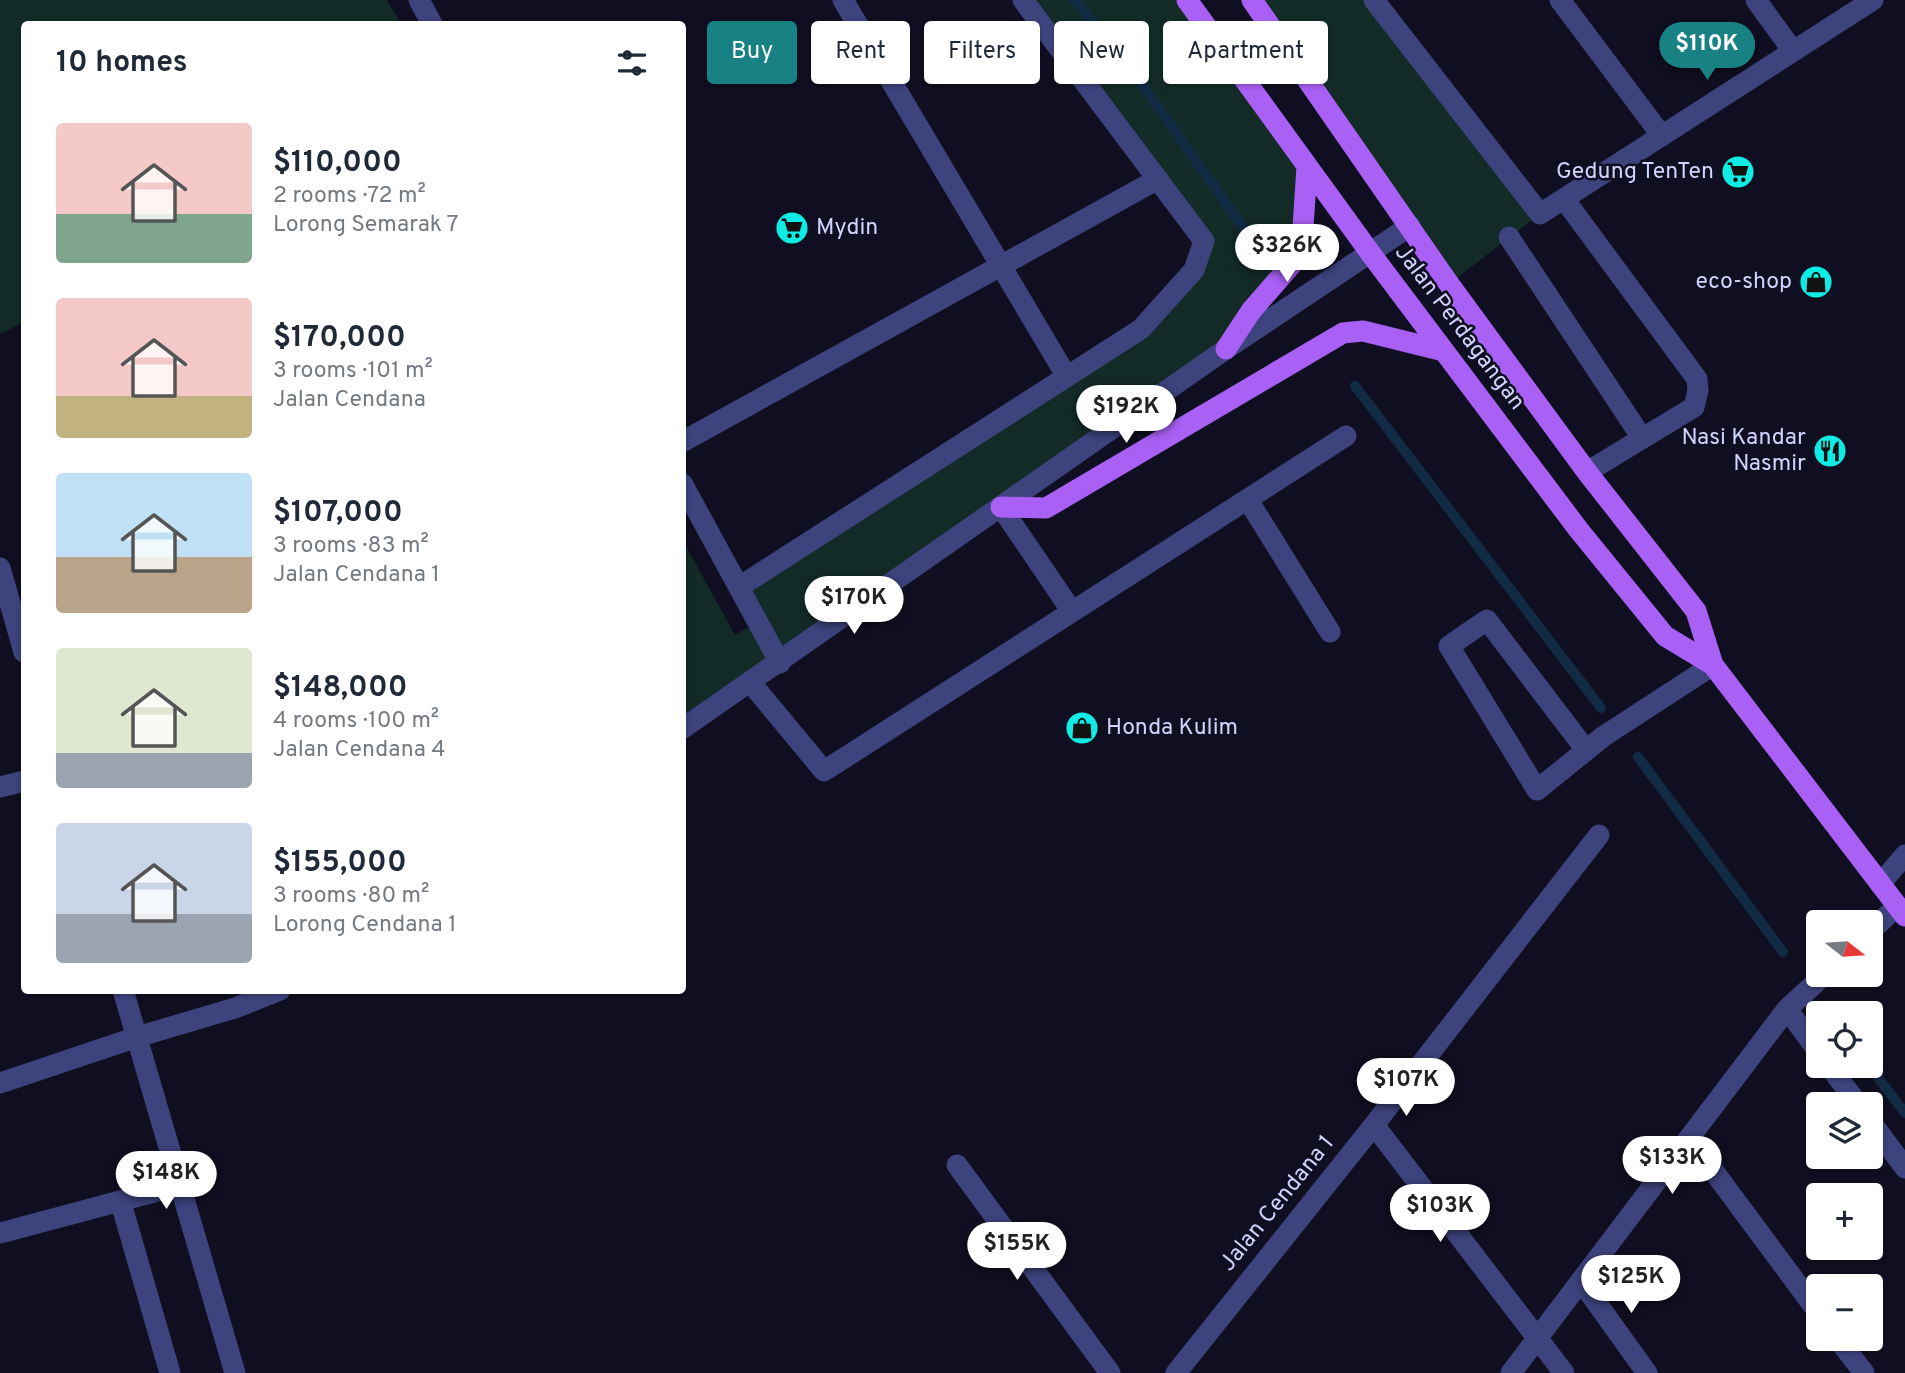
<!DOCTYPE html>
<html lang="en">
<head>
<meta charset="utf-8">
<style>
	:root { --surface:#fff; --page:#f2f2f3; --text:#1f2937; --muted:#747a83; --accent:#178184 }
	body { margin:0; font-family:Overpass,sans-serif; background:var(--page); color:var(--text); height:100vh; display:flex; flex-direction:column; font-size:26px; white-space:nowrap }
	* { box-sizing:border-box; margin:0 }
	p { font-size:23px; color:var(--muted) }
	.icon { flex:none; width:38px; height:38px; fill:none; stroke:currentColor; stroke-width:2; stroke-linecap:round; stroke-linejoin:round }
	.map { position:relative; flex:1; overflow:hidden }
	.sheet { position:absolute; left:21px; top:21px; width:665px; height:973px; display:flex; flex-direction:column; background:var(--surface); border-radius:7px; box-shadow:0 2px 5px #0004 }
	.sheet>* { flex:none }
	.top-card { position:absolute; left:707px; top:21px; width:665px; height:63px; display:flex; gap:14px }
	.needle { width:46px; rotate:107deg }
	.buttons { position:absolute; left:1806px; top:910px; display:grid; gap:14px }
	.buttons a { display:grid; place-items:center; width:77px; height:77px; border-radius:7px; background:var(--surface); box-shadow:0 2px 5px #0004; font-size:35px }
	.price { position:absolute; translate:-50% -60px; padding:0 16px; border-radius:24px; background:#fff; color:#222; font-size:23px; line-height:46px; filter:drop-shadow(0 2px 4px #0008) }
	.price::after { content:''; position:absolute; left:50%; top:42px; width:21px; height:16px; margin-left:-10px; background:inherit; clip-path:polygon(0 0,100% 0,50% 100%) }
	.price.active { background:var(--accent); color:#fff }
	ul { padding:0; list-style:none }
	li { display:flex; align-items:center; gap:21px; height:175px; padding:0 35px }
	li span { display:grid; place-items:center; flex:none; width:196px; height:140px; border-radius:7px; color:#555 }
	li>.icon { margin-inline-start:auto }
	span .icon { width:84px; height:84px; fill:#fffc; stroke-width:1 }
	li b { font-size:30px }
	h2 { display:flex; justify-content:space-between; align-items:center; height:84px; padding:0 35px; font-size:30px }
	.tag { padding:0 24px; border-radius:7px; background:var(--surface); box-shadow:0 2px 5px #0004; font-size:24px; line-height:63px }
	.tag.active { background:var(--accent); color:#fff }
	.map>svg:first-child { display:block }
</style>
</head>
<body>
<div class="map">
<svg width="1905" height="1373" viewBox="0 0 1905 1373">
	<rect width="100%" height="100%" fill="#0f0f21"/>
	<path fill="#122b27" d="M 0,0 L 387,0 L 401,24 L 24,24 L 24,322 L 0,334 Z
		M 1023,0 L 1187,0 L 1307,166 L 1303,228 L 1226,349 L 683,729 L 682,539 L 735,635 L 758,622 L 739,587 L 1141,329 L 1204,241 Z
		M 1252,0 L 1374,0 L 1540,214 L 1449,284 Z"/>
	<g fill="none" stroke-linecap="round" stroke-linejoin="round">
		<path stroke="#112b44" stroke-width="10" d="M 1075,0 L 1120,53 L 1256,246
			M 1355,386 L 1601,708
			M 1638,757 L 1783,952
			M 1869,1066 L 1905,1113"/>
		<path stroke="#3d437d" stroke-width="21" d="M 419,0 L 432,24
			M 843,0 L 1067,377
			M 1374,0 L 1540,214 L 1873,0
			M 1560,0 L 1662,136
			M 1756,0 L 1793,51
			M 1564,199 L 1697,379 L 1698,390 L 1694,407 L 1587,472
			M 1509,237 L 1642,438
			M 682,442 L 1158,179
			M 682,483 L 780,663
			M 1248,500 L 1330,632
			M 1001,507 L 1071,610
			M 0,568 L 24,652
			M 739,587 L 1141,329 L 1194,270 L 1204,241 L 1023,0
			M 751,683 L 824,771 L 1346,436
			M 682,729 L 1226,349 L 1410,226
			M 1586,750 L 1487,620 L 1449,646 L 1537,790 L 1604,736 L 1713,665
			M 0,787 L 24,781
			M 1880,884 L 1905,855
			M 1871,931 L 1897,906
			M 123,990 L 235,1373
			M 1787,1009 L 1818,1051
			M 1829,1066 L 1858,1104
			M 0,1083 L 137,1037 L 235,1008 L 280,990
			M 1871,1122 L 1905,1168
			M 1374,1125 L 1564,1373
			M 1689,1138 L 1818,1312
			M 957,1165 L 1110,1373
			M 121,1203 L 170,1373
			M 0,1233 L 180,1185
			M 1581,1281 L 1647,1373
			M 1838,1339 L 1864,1373
			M 1176,1373 L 1374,1125 L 1599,835
			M 1511,1373 L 1787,1009 L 1824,975"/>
		<path stroke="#a960f5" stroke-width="21" d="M 1187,0 L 1371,254 L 1578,529 L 1665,636 L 1713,665
			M 1252,0 L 1449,284 L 1587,472 L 1696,611 L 1713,665 L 1905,916
			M 1226,349 L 1251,311 L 1291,265 L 1303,228 L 1307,166
			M 1001,507 L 1046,508 L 1343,333 L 1363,331 L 1444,351"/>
	</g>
	<defs>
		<symbol id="supermarket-disc" viewBox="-11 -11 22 22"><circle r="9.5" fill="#0eece3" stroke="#0f0f21"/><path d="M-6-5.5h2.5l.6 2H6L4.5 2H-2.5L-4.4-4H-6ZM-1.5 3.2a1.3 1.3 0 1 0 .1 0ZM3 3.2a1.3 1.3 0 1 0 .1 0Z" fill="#111"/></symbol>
		<symbol id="shop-disc" viewBox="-11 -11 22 22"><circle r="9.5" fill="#0eece3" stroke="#0f0f21"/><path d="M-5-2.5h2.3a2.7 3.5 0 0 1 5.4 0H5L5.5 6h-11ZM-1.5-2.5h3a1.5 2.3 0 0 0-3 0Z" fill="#111"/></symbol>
		<symbol id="restaurant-disc" viewBox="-11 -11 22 22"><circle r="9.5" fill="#0eece3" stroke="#0f0f21"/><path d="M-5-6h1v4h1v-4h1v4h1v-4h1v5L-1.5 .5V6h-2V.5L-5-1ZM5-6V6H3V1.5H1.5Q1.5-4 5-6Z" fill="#111"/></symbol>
	</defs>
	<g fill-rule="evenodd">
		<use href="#supermarket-disc" x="1719" y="153" width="38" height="38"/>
		<use href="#supermarket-disc" x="773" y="209" width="38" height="38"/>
		<use href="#shop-disc" x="1797" y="263" width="38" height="38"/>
		<use href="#restaurant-disc" x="1811" y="432" width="38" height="38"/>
		<use href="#shop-disc" x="1063" y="709" width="38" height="38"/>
	</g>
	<g text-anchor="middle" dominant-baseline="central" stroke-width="5" stroke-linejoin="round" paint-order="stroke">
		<g font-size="23" fill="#d2d3fc" stroke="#0f0f21" text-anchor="end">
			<text x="1714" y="172">Gedung TenTen</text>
			<text x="816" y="228" text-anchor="start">Mydin</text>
			<text x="1792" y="282">eco-shop</text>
			<text x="1806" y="438">Nasi Kandar<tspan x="1806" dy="26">Nasmir</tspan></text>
			<text x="1106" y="728" text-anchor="start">Honda Kulim</text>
		</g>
		<g font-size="23" fill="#d2d3fc" stroke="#0f0f21">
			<text transform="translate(1459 328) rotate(53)">Jalan Perdagangan</text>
			<text transform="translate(1278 1204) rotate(-51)">Jalan Cendana 1</text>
		</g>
	</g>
</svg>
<div class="buttons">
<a><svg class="needle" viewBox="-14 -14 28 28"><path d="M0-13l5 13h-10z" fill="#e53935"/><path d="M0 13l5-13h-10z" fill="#747a83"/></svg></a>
<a><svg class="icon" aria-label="locate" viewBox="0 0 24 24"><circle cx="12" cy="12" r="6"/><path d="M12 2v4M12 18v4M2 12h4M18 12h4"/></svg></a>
<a><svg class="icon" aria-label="layers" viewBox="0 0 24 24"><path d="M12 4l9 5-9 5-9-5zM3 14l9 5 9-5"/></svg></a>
<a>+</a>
<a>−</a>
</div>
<b class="price active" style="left:1707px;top:82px">$110K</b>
<b class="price" style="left:1287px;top:284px">$326K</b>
<b class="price" style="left:1126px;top:445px">$192K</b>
<b class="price" style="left:854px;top:636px">$170K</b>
<b class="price" style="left:1406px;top:1118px">$107K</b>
<b class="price" style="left:1672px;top:1196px">$133K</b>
<b class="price" style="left:166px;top:1211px">$148K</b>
<b class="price" style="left:1440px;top:1244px">$103K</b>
<b class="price" style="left:1017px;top:1282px">$155K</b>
<b class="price" style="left:1631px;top:1315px">$125K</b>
<div class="top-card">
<a class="tag active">Buy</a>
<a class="tag">Rent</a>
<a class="tag">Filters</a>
<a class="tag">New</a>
<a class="tag">Apartment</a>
</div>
<section class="sheet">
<h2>10 homes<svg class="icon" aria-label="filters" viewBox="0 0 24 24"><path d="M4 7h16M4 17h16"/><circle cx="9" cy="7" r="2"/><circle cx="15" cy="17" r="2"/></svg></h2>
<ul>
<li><span style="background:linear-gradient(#f6c9c9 65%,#7fa58c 0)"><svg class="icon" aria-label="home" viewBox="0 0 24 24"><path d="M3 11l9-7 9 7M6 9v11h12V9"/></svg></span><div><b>$110,000</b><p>2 rooms · 72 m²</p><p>Lorong Semarak 7</p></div></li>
<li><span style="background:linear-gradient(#f6c9c9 70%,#c2b280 0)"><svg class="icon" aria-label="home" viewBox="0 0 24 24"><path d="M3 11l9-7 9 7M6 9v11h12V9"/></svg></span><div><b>$170,000</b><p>3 rooms · 101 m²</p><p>Jalan Cendana</p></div></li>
<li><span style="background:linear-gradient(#bfe0f5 60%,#b9a48a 0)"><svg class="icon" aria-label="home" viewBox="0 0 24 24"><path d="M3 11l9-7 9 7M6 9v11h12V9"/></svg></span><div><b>$107,000</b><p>3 rooms · 83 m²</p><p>Jalan Cendana 1</p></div></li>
<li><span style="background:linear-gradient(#dfe7d0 75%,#9aa5b1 0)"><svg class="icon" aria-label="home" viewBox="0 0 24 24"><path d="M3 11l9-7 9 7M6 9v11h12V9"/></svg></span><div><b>$148,000</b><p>4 rooms · 100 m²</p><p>Jalan Cendana 4</p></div></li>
<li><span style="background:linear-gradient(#c9d6e8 65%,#9aa5b1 0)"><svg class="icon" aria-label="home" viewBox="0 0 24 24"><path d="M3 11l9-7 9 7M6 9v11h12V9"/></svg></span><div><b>$155,000</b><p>3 rooms · 80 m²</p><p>Lorong Cendana 1</p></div></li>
</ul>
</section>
</div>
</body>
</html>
